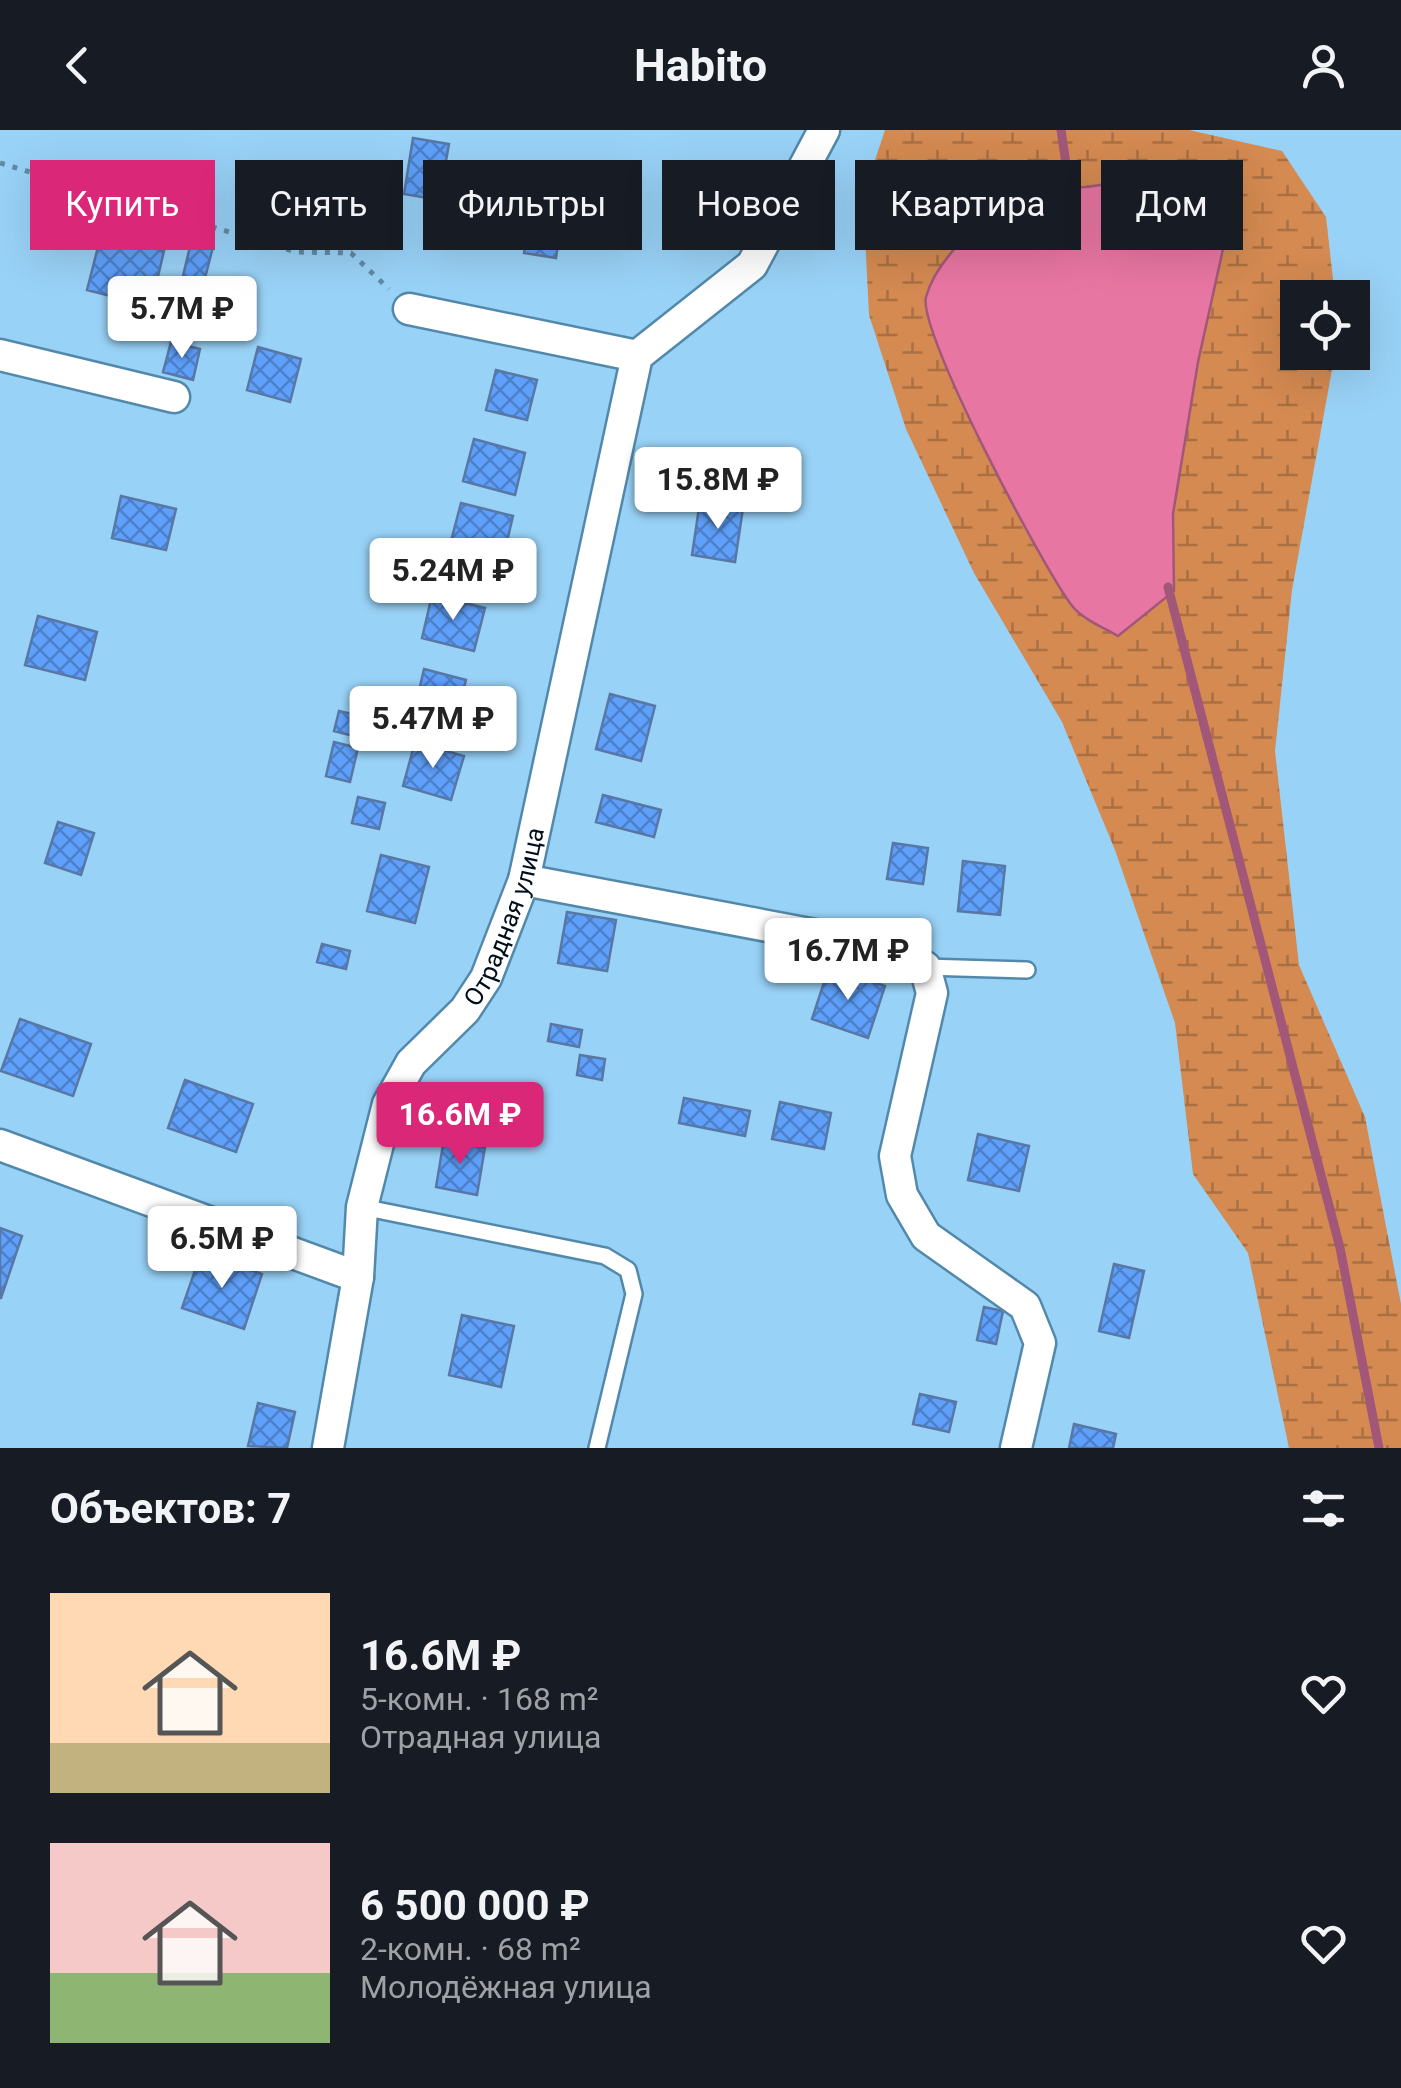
<!DOCTYPE html>
<html lang="ru">
<head>
<meta charset="utf-8">
<style>
	:root { --surface:#171b24; --page:#242831; --text:#f1f3f6; --muted:#9ea1a6; --accent:#db2777 }
	body { margin:0; font-family:Roboto,sans-serif; background:var(--page); color:var(--text); height:100vh; display:flex; flex-direction:column; font-size:38px; white-space:nowrap }
	* { box-sizing:border-box; margin:0 }
	p { font-size:32px; color:var(--muted) }
	.icon { flex:none; width:55px; height:55px; fill:none; stroke:currentColor; stroke-width:2; stroke-linecap:round; stroke-linejoin:round }
	.map { position:relative; height:1318px; overflow:hidden }
	.drawer { display:flex; flex-direction:column; background:var(--surface); flex:1 }
	.drawer>* { flex:none }
	.guide { position:absolute; left:30px; top:30px; width:1342px; height:90px; display:flex; gap:20px }
	.buttons { position:absolute; left:1280px; top:150px; display:grid; gap:20px }
	.buttons a { display:grid; place-items:center; width:90px; height:90px; border-radius:0px; background:var(--surface); box-shadow:0 10px 40px #0002; font-size:50px }
	.price { position:absolute; translate:-50% -85px; padding:0 22px; border-radius:10px; background:#fff; color:#222; font-size:32px; line-height:65px; filter:drop-shadow(0 2px 5px #0008) }
	.price::after { content:''; position:absolute; left:50%; top:60px; width:30px; height:22px; margin-left:-15px; background:inherit; clip-path:polygon(0 0,100% 0,50% 100%) }
	.price.selected { background:var(--accent); color:#fff }
	ul { padding:0; list-style:none }
	li { display:flex; align-items:center; gap:30px; height:250px; padding:0 50px }
	li span { display:grid; place-items:center; flex:none; width:280px; height:200px; border-radius:0px; color:#555 }
	li>.icon { margin-inline-start:auto }
	span .icon { width:120px; height:120px; fill:#fffc; stroke-width:1 }
	li b { font-size:42px }
	h2 { display:flex; justify-content:space-between; align-items:center; height:120px; padding:0 50px; font-size:42px }
	.pill { padding:0 35px; border-radius:0px; background:var(--surface); box-shadow:0 10px 40px #0002; font-size:35px; line-height:90px }
	.pill.selected { background:var(--accent); color:#fff }
	header { display:flex; justify-content:space-between; align-items:center; height:130px; padding:0 50px; background:var(--surface); font-size:45px; font-weight:700 }
	.map>svg:first-child { display:block }
</style>
</head>
<body>
<header><svg class="icon" aria-label="back" viewBox="0 0 24 24"><path d="M15 5l-7 7 7 7"/></svg>Habito<svg class="icon" aria-label="person" viewBox="0 0 24 24"><circle cx="12" cy="8" r="4"/><path d="M4 21q1-7 8-7t8 7"/></svg></header>
<div class="map">
<svg width="1401" height="1318" viewBox="0 0 1401 1318">
	<defs>
		<pattern id="wetland-marsh" width="20" height="14" patternUnits="userSpaceOnUse" patternTransform="scale(2.5)"><rect width="20" height="14" fill="#d48a51"/><path d="M1 5h8M5 5V1M11 12h8M15 12V8" fill="none" stroke="#aa6f42"/></pattern>
		<pattern id="building-cross-hatch" width="8" height="8" patternUnits="userSpaceOnUse" patternTransform="scale(2.5)"><rect width="8" height="8" fill="#5fa0fa"/><path d="M0 0l8 8M0 8l8-8" fill="none" stroke="#4c81ca"/></pattern>
	</defs>
	<rect width="100%" height="100%" fill="#99d2f7"/>
	<path fill="url(#wetland-marsh)" d="M 885,0 L 1189,0 L 1282,21 L 1326,87 L 1335,167 L 1298,168 L 1298,222 L 1335,223 L 1292,460 L 1275,621 L 1299,835 L 1365,987 L 1401,1174 L 1401,1318 L 1289,1318 L 1248,1123 L 1193,1044 L 1175,893 L 1115,720 L 1062,592 L 974,443 L 906,299 L 869,185 L 863,66 Z"/>
	<path fill="#e876a2" stroke="#a25779" stroke-width="2.5" d="M 1172,44 L 1214,60 L 1223,119 L 1198,232 L 1173,384 L 1174,461 L 1118,506 C 1104,498 1083,489 1073,477 C 1045,442 917,201 926,167 C 938,123 988,88 1020,58 L 1087,57 Z"/>
	<g fill="none" stroke-linecap="round" stroke-linejoin="round">
		<path stroke="#a25779" stroke-width="9" d="M 1061,0 L 1071,68
			M 1168,457 L 1340,1118 L 1379,1318"/>
	</g>
	<path fill="url(#building-cross-hatch)" stroke="#5877a4" stroke-width="2.5" d="M 413,8 L 449,14 L 439,70 L 404,64 Z
		M 530,81 L 562,86 L 556,128 L 524,123 Z
		M 101,105 L 164,121 L 151,176 L 87,160 Z
		M 191,112 L 213,117 L 204,152 L 183,146 Z
		M 171,212 L 200,219 L 193,250 L 163,242 Z
		M 258,217 L 301,229 L 290,272 L 247,260 Z
		M 496,240 L 537,250 L 527,290 L 486,280 Z
		M 474,309 L 525,323 L 515,365 L 463,351 Z
		M 121,366 L 176,379 L 166,420 L 112,408 Z
		M 700,371 L 743,378 L 735,432 L 692,425 Z
		M 461,373 L 513,386 L 504,424 L 451,411 Z
		M 432,465 L 485,478 L 474,521 L 422,508 Z
		M 38,486 L 97,502 L 85,550 L 25,535 Z
		M 424,539 L 466,550 L 456,588 L 415,578 Z
		M 610,564 L 655,576 L 641,631 L 596,619 Z
		M 339,581 L 382,591 L 377,612 L 334,601 Z
		M 334,612 L 358,618 L 350,652 L 326,646 Z
		M 415,612 L 464,626 L 451,670 L 403,656 Z
		M 603,665 L 661,680 L 654,707 L 596,692 Z
		M 358,667 L 385,673 L 379,699 L 352,693 Z
		M 58,692 L 94,703 L 81,745 L 45,733 Z
		M 893,713 L 928,718 L 923,754 L 887,749 Z
		M 381,725 L 429,737 L 415,793 L 367,781 Z
		M 963,731 L 1005,736 L 1000,785 L 958,781 Z
		M 567,782 L 616,790 L 607,841 L 558,833 Z
		M 322,814 L 350,821 L 346,839 L 317,832 Z
		M 829,837 L 885,856 L 868,908 L 812,889 Z
		M 20,889 L 91,914 L 73,966 L 1,941 Z
		M 551,894 L 582,900 L 579,917 L 548,911 Z
		M 580,925 L 605,929 L 602,950 L 577,945 Z
		M 185,950 L 253,974 L 236,1022 L 168,998 Z
		M 684,968 L 750,981 L 745,1006 L 679,993 Z
		M 780,972 L 831,983 L 824,1019 L 772,1009 Z
		M 978,1004 L 1029,1016 L 1019,1061 L 968,1050 Z
		M 444,1009 L 485,1017 L 477,1065 L 436,1057 Z
		M 0,1098 L 22,1106 L 1,1168 L 0,1168 Z
		M 201,1123 L 262,1144 L 244,1199 L 182,1178 Z
		M 1114,1134 L 1144,1141 L 1129,1208 L 1099,1201 Z
		M 984,1177 L 1003,1181 L 996,1214 L 977,1210 Z
		M 462,1185 L 514,1196 L 501,1257 L 449,1245 Z
		M 920,1264 L 956,1272 L 949,1302 L 913,1294 Z
		M 258,1273 L 295,1282 L 287,1318 L 248,1316 Z
		M 1074,1294 L 1116,1304 L 1113,1318 L 1069,1318 Z"/>
	<g fill="none" stroke-linecap="round" stroke-linejoin="round">
		<defs>
			<path id="lane" d="M 925,837 L 1027,840
				M 362,1077 L 605,1126 L 628,1140 L 634,1164 L 597,1318"/>
			<g id="street">
				<path d="M 409,179 L 637,226"/>
				<path d="M 0,225 L 174,267"/>
				<path d="M 524,750 L 900,821 L 925,837 L 932,863 L 895,1026 L 902,1065 L 926,1106 L 1025,1176 L 1040,1213 L 1016,1318"/>
				<path d="M 0,1015 L 358,1147"/>
				<path id="s1" d="M 328,1318 L 358,1147 L 362,1077 L 388,974 L 411,933 L 465,880 L 486,848 L 524,750 L 637,226 L 752,135 L 824,0"/>
			</g>
		</defs>
		<use href="#lane" stroke="#5289ab" stroke-width="20"/>
		<use href="#street" stroke="#5289ab" stroke-width="35"/>
		<path stroke="#618aa6" stroke-width="5" stroke-dasharray="5 8" stroke-linecap="butt" d="M 0,33 L 296,122 L 351,123 L 389,159"/>
		<use href="#lane" stroke="#fff" stroke-width="15"/>
		<use href="#street" stroke="#fff" stroke-width="30"/>
	</g>
	<g text-anchor="middle" dominant-baseline="central" stroke-width="8" stroke-linejoin="round" paint-order="stroke">
		<g font-size="25" fill="#000e1a" stroke="#d8eefd">
			<text stroke="none"><textPath href="#s1" startOffset="575">Отрадная улица</textPath></text>
		</g>
	</g>
</svg>
<div class="buttons">
<a><svg class="icon" aria-label="locate" viewBox="0 0 24 24"><circle cx="12" cy="12" r="6"/><path d="M12 2v4M12 18v4M2 12h4M18 12h4"/></svg></a>
</div>
<b class="price" style="left:182px;top:231px">5.7M ₽</b>
<b class="price" style="left:718px;top:402px">15.8M ₽</b>
<b class="price" style="left:453px;top:493px">5.24M ₽</b>
<b class="price" style="left:433px;top:641px">5.47M ₽</b>
<b class="price" style="left:848px;top:873px">16.7M ₽</b>
<b class="price selected" style="left:460px;top:1037px">16.6M ₽</b>
<b class="price" style="left:222px;top:1161px">6.5M ₽</b>
<div class="guide">
<a class="pill selected">Купить</a>
<a class="pill">Снять</a>
<a class="pill">Фильтры</a>
<a class="pill">Новое</a>
<a class="pill">Квартира</a>
<a class="pill">Дом</a>
</div>
</div>
<section class="drawer">
<h2>Объектов: 7<svg class="icon" aria-label="filters" viewBox="0 0 24 24"><path d="M4 7h16M4 17h16"/><circle cx="9" cy="7" r="2"/><circle cx="15" cy="17" r="2"/></svg></h2>
<ul>
<li><span style="background:linear-gradient(#ffd9b3 75%,#c2b280 0)"><svg class="icon" aria-label="home" viewBox="0 0 24 24"><path d="M3 11l9-7 9 7M6 9v11h12V9"/></svg></span><div><b>16.6M ₽</b><p>5-комн. · 168 m²</p><p>Отрадная улица</p></div><svg class="icon" aria-label="heart" viewBox="0 0 24 24"><path d="M12 20l-8-8c-3-5 5-10 8-4 3-6 11-1 8 4z"/></svg></li>
<li><span style="background:linear-gradient(#f6c9c9 65%,#8fb573 0)"><svg class="icon" aria-label="home" viewBox="0 0 24 24"><path d="M3 11l9-7 9 7M6 9v11h12V9"/></svg></span><div><b>6 500 000 ₽</b><p>2-комн. · 68 m²</p><p>Молодёжная улица</p></div><svg class="icon" aria-label="heart" viewBox="0 0 24 24"><path d="M12 20l-8-8c-3-5 5-10 8-4 3-6 11-1 8 4z"/></svg></li>
</ul>
</section>
</body>
</html>
